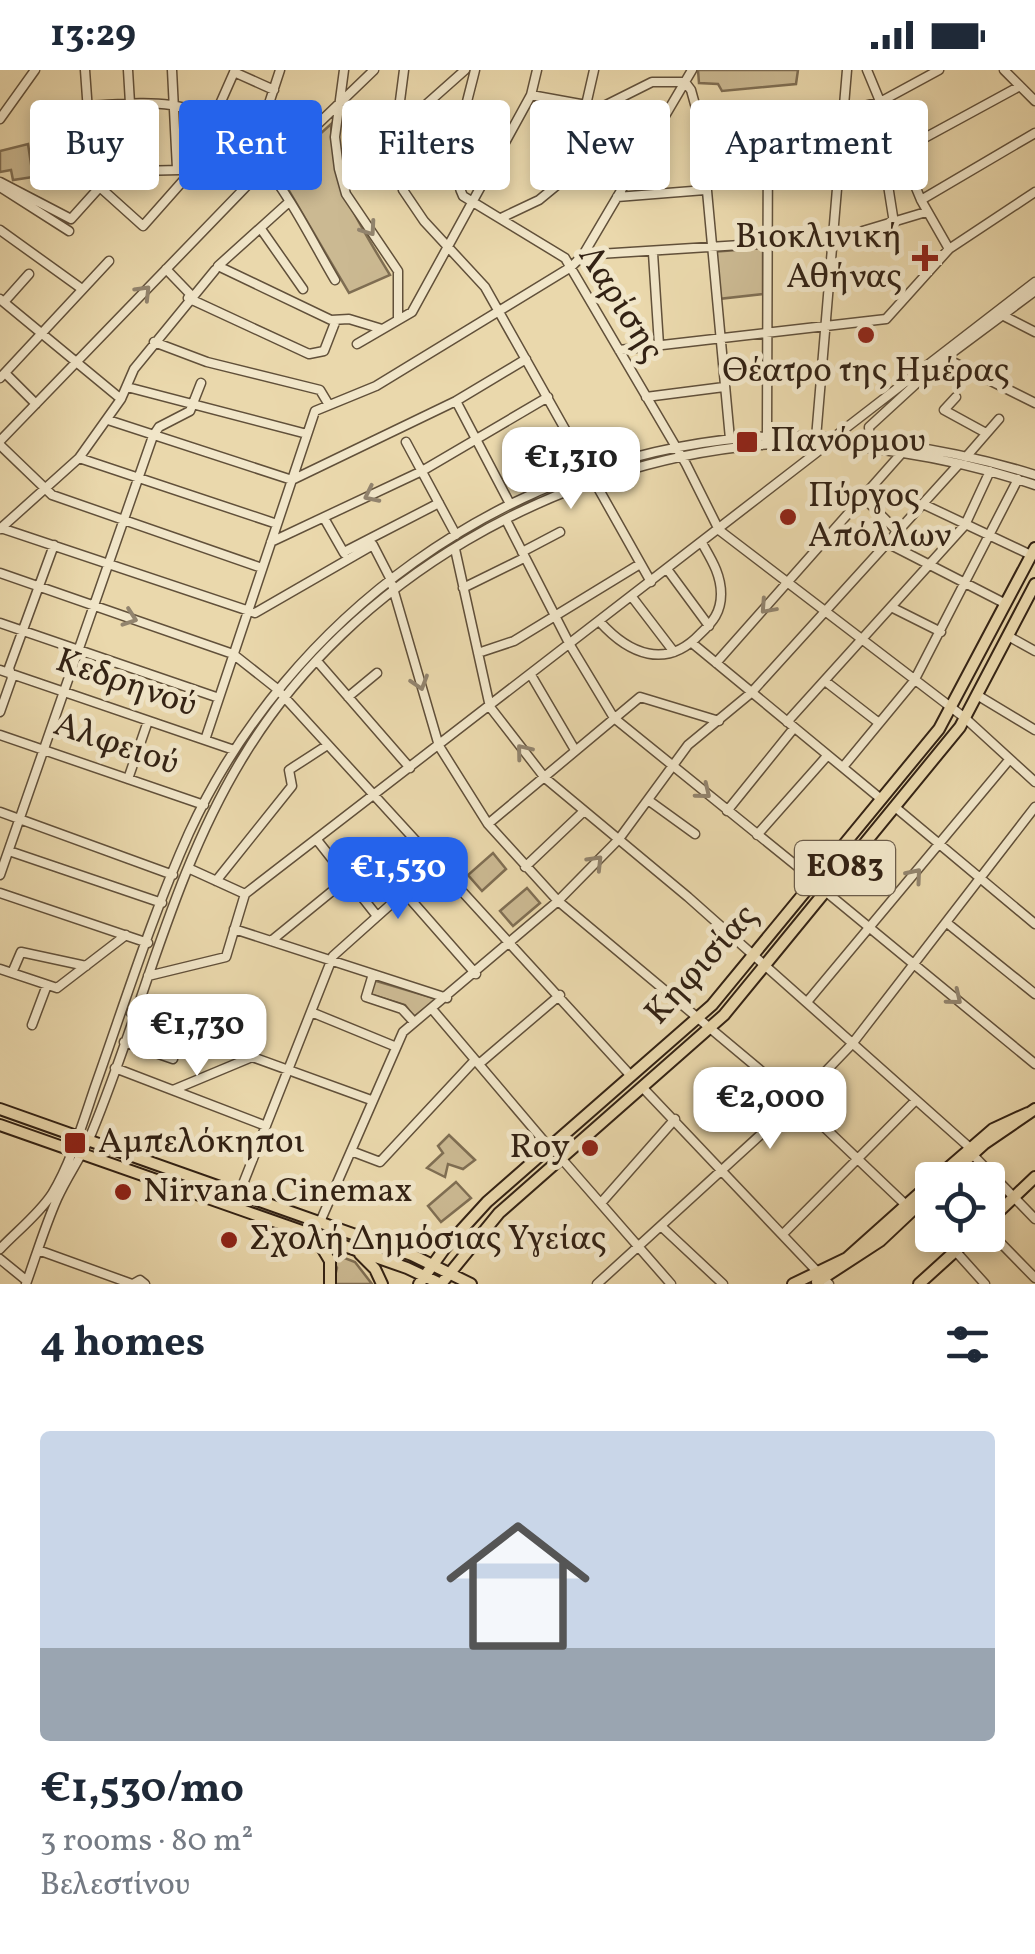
<!DOCTYPE html>
<html lang="en">
<head>
<meta charset="utf-8">
<style>
	:root { --surface:#fff; --page:#f2f2f3; --text:#1f2937; --muted:#747a83; --line:#e0e1e3; --accent:#2563eb }
	body { margin:0; font-family:Vollkorn,serif; background:var(--page); color:var(--text); height:100vh; display:flex; flex-direction:column; font-size:38px; white-space:nowrap }
	* { box-sizing:border-box; margin:0 }
	p { font-size:32px; color:var(--muted) }
	.icon { flex:none; width:55px; height:55px; fill:none; stroke:currentColor; stroke-width:2; stroke-linecap:round; stroke-linejoin:round }
	.map { position:relative; height:1214px; overflow:hidden }
	.side { display:flex; flex-direction:column; background:var(--surface); flex:1 }
	.side>* { flex:none }
	.hud { position:absolute; left:30px; top:30px; width:975px; height:90px; display:flex; gap:20px }
	.tools { position:absolute; left:915px; top:1092px; display:grid; gap:20px }
	.tools a { display:grid; place-items:center; width:90px; height:90px; border-radius:10px; background:var(--surface); box-shadow:0 5px 15px #0003; font-size:50px }
	.price { position:absolute; translate:-50% -85px; padding:0 22px; border-radius:20px; background:#fff; color:#222; font-size:32px; line-height:65px; filter:drop-shadow(0 2px 5px #0008) }
	.price::after { content:''; position:absolute; left:50%; top:60px; width:30px; height:22px; margin-left:-15px; background:inherit; clip-path:polygon(0 0,100% 0,50% 100%) }
	.price.on { background:var(--accent); color:#fff }
	ul { padding:0; list-style:none }
	li { display:grid; align-content:center; gap:20px; height:530px; padding:0 40px }
	li+li { border-top:2px solid var(--line) }
	li span { display:grid; place-items:center; height:310px; border-radius:10px; color:#555 }
	li>.icon { margin-inline-start:auto }
	span .icon { width:180px; height:180px; fill:#fffc; stroke-width:1 }
	li b { font-size:42px }
	h2 { display:flex; justify-content:space-between; align-items:center; height:120px; padding:0 40px; font-size:42px }
	.pill { padding:0 35px; border-radius:10px; background:var(--surface); box-shadow:0 5px 15px #0003; font-size:35px; line-height:90px }
	.pill.on { background:var(--accent); color:#fff }
	.status { display:flex; justify-content:space-between; align-items:center; height:70px; padding:0 50px; background:var(--surface); direction:ltr }
	.status svg { height:28px; fill:currentColor }
	.map>svg:first-child { display:block }
</style>
</head>
<body>
<div class="status"><b>13:29</b><svg viewBox="0 0 49 12"><path d="M0 12V9h3v3zM5 12V6h3v6zM10 12V3h3v9zM15 12V0h3v12zM26 1h20v11H26zM47 4h2v5h-2z"/></svg></div>
<div class="map">
<svg width="1035" height="1214" viewBox="0 0 1035 1214">
	<rect width="100%" height="100%" fill="#ead8ac"/>
	<filter id="stains"><feTurbulence type="fractalNoise" baseFrequency=".002" numOctaves="4"/><feColorMatrix values="0 0 0 0 .2 0 0 0 0 .09 0 0 0 0 .02 0 0 0 .5 -.17"/></filter>
	<radialGradient id="worn" r=".72"><stop offset=".6" stop-color="#630" stop-opacity="0"/><stop offset="1" stop-color="#630" stop-opacity=".3"/></radialGradient>
	<path fill="#cbb992" stroke="#7f6e53" stroke-width="2.5" d="M 698,0 L 798,0 L 796,14 L 722,21 L 718,14 L 699,13 Z
		M 331,54 C 331,114 360,155 390,205 L 349,223 L 278,102 Z
		M 28,74 L 33,107 L 13,110 L 11,100 L 0,102 L 0,81 Z
		M 763,178 L 763,224 L 718,229 L 711,182 Z
		M 493,783 L 506,799 L 482,821 L 468,805 Z
		M 527,818 L 540,833 L 513,856 L 500,841 Z
		M 373,910 L 437,929 L 414,947 L 405,935 L 369,924 Z
		M 449,1065 L 475,1090 L 463,1099 L 448,1094 L 445,1107 L 427,1098 L 443,1083 L 438,1076 Z
		M 456,1112 L 471,1128 L 441,1152 L 428,1136 Z
		M 329,1182 L 355,1192 L 372,1214 L 333,1214 L 337,1198 Z"/>
	<g fill="none" stroke-linecap="round" stroke-linejoin="round">
		<defs>
			<path id="minor" d="M 85,0 L 93,111 L 143,156 L 189,104 L 235,0
				M 128,0 L 134,100
				M 172,0 L 177,99
				M 344,0 L 335,67 L 339,99 L 346,124 L 398,201 L 398,249
				M 404,0 L 394,77 L 403,120 L 424,151 L 485,217 L 651,512
				M 475,0 C 467,34 447,94 463,126 L 565,188 L 686,394 L 719,460 L 965,648 L 1035,712
				M 867,0 L 921,130 L 949,179
				M 1004,0 L 1035,31
				M 234,2 L 274,20
				M 531,25 L 586,35 L 644,82
				M 586,35 L 594,0
				M 85,36 C 113,35 143,31 171,35 C 256,48 296,144 335,210
				M 0,49 L 35,0
				M 701,56 L 843,41 L 880,32 L 939,0
				M 394,63 L 465,0
				M 253,82 L 280,0
				M 91,102 L 180,100
				M 268,102 L 374,0
				M 0,112 L 71,149 L 98,119
				M 0,117 L 69,161
				M 617,127 L 705,120
				M 921,130 L 1035,63
				M 289,132 L 218,196 L 331,250 L 349,249 L 382,259
				M 501,148 L 539,130 L 556,116 L 596,40 L 652,12 L 685,12 L 691,20 L 701,56 L 730,369
				M 894,153 L 884,90 L 1020,16
				M 261,159 L 303,219
				M 0,160 L 82,219
				M 653,183 L 659,275
				M 583,185 L 836,169 L 926,142
				M 166,199 L 191,225
				M 188,228 L 309,284 L 324,281 L 336,250
				M 0,229 L 121,329
				M 4,232 L 29,204
				M 1002,245 L 1035,262
				M 154,272 L 207,292 L 320,320 L 329,335
				M 357,274 L 412,242 L 531,25 L 537,0
				M 619,280 L 886,249 L 949,179 L 1035,122
				M 953,282 L 1035,221
				M 945,288 L 1035,333
				M 5,303 L 36,334
				M 0,308 L 109,191
				M 127,317 L 307,364
				M 646,327 L 724,317
				M 956,327 L 944,340 L 986,363
				M 456,331 L 510,434
				M 108,350 L 292,410
				M 767,366 L 768,49
				M 816,368 L 847,0
				M 833,368 L 1035,212
				M 0,371 L 265,97
				M 406,372 L 456,465
				M 870,373 L 869,357 L 942,290
				M 0,375 L 52,425 L 262,498
				M 966,387 L 999,349
				M 79,388 L 277,454
				M 292,410 L 456,331 L 526,289
				M 865,429 L 897,461
				M 923,434 L 1031,485
				M 324,448 L 344,483
				M 506,450 L 570,575 L 614,648 L 814,810
				M 1,458 L 255,543 L 373,475 L 390,508 L 439,676 L 488,754 L 558,831 L 790,1025
				M 0,459 L 79,388 L 121,329 L 134,299 L 215,200
				M 271,472 L 422,401 L 548,327
				M 887,473 L 1006,534
				M 455,479 L 490,637 L 545,708 L 688,827 L 969,1077
				M 344,482 L 439,433
				M 522,482 L 560,462
				M 667,499 L 709,556
				M 0,503 L 233,584 L 276,618 L 631,1006
				M 463,518 L 524,488
				M 632,527 L 674,582
				M 891,537 L 941,562
				M 600,552 C 629,584 666,600 700,564 C 713,552 721,542 721,524 C 721,504 711,489 702,473
				M 0,553 L 219,628
				M 1008,566 L 1035,581
				M 692,573 L 881,729
				M 478,583 L 514,571 L 640,494
				M 317,591 L 410,698
				M 716,593 L 900,385
				M 0,600 L 234,680
				M 531,605 L 575,680
				M 825,611 L 879,653
				M 977,625 L 1035,660
				M 348,627 L 377,603
				M 0,642 L 12,608 L 9,598 L 54,475
				M 787,652 L 965,455 L 990,401
				M 0,665 L 204,735
				M 205,670 L 315,341 L 376,316 L 571,197 L 583,185 L 692,0
				M 843,697 L 914,611 L 1018,409
				M 128,709 L 148,651
				M 648,730 L 695,764
				M 895,737 L 1035,854
				M 727,741 L 794,658
				M 0,742 L 173,805
				M 488,754 L 640,627 L 719,651
				M 757,765 L 827,686
				M 317,770 L 377,846
				M 9,781 L 162,833
				M 525,797 L 583,742
				M 188,798 L 245,824
				M 0,805 L 153,366 L 159,357 L 190,341 L 201,313
				M 216,811 L 292,716 L 289,700 L 326,676
				M 825,821 L 1035,994
				M 404,822 L 476,904
				M 0,823 L 148,873
				M 245,824 L 825,376
				M 947,853 L 1035,924
				M 234,859 L 447,928
				M 271,871 L 347,809
				M 0,899 L 57,918 L 126,865
				M 12,903 L 21,882 L 86,896
				M 373,904 L 366,927 L 402,939 L 414,952
				M 148,906 L 226,887 L 245,824
				M 807,932 L 1009,690
				M 432,939 L 549,1077
				M 311,942 L 394,976
				M 131,943 L 371,1030
				M 32,955 L 47,915
				M 124,972 L 173,989
				M 479,994 L 560,925
				M 115,998 L 266,1056
				M 643,1018 L 829,1214
				M 173,1020 L 252,987
				M 803,1025 L 852,974 L 1035,737
				M 802,1036 L 907,1136
				M 351,1081 L 380,1092 L 475,990
				M 561,1088 L 671,1214
				M 976,1088 L 1035,1149
				M 239,1124 L 333,886 L 437,793
				M 601,1133 L 675,1049
				M 920,1142 L 932,1156
				M 320,1152 L 403,962 L 558,831 L 619,769 L 688,675 L 751,623 L 958,395
				M 662,1157 L 723,1214
				M 988,1160 L 1035,1208
				M 783,1164 L 916,1030
				M 941,1165 L 985,1214
				M 0,1179 C 16,1162 39,1144 52,1124 C 72,1091 84,1048 97,1011 C 126,929 153,843 189,763 C 288,547 505,389 743,368 C 833,360 950,378 1035,405
				M 38,1180 L 132,1214
				M 0,1189 L 27,1211
				M 26,1214 C 36,1186 45,1156 57,1129 C 67,1106 83,1085 92,1062 C 144,936 173,800 245,684 C 352,509 557,393 759,375 C 843,368 956,388 1035,415
				M 133,1214 L 140,1210 L 145,1214
				M 597,1214 L 792,1036 L 802,1036 L 800,1023 L 790,1025 L 792,1036"/>
			<path id="major" d="M 0,1039 L 412,1185 L 471,1214
				M 0,1055 L 407,1198 L 441,1214 L 499,1143 L 724,945 L 960,657 L 1035,514
				M 934,1110 L 993,1059 L 1028,1043
				M 944,1110 L 984,1074 L 1035,1039
				M 988,1152 L 1035,1107
				M 315,1166 L 330,1191 L 330,1214
				M 360,1184 L 375,1199 L 382,1214
				M 817,1212 L 880,1171 L 932,1122
				M 419,1214 L 445,1178 L 487,1132 L 712,935 L 939,659 L 1035,478
				M 793,1214 L 847,1188 L 932,1112
				M 919,1214 L 973,1165"/>
		</defs>
		<use href="#minor" stroke="#61503a" stroke-width="11"/>
		<use href="#major" stroke="#332214" stroke-width="14"/>
		<use href="#minor" stroke="#f1e6c9" stroke-width="8"/>
		<use href="#major" stroke="#ead8ac" stroke-width="10"/>
	</g>
	<defs><path id="oneway-chevron" d="M-2-3.5L2.5 0L-2 3.5" fill="none" stroke-width="1.6" stroke-linecap="round" stroke-linejoin="round" transform="scale(2.5)"/></defs>
	<g stroke="#92846e">
		<use href="#oneway-chevron" transform="translate(369 159) rotate(55)"/>
		<use href="#oneway-chevron" transform="translate(144 222) rotate(-46)"/>
		<use href="#oneway-chevron" transform="translate(371 425) rotate(154)"/>
		<use href="#oneway-chevron" transform="translate(767 537) rotate(132)"/>
		<use href="#oneway-chevron" transform="translate(130 548) rotate(19)"/>
		<use href="#oneway-chevron" transform="translate(420 613) rotate(73)"/>
		<use href="#oneway-chevron" transform="translate(523 681) rotate(-129)"/>
		<use href="#oneway-chevron" transform="translate(704 722) rotate(39)"/>
		<use href="#oneway-chevron" transform="translate(596 792) rotate(-46)"/>
		<use href="#oneway-chevron" transform="translate(915 805) rotate(-50)"/>
		<use href="#oneway-chevron" transform="translate(955 928) rotate(39)"/>
	</g>
	<g fill="#8f2418" stroke="#f1e6c9" stroke-width="4">
		<path d="M920 173h10v10h10v10h-10v10h-10v-10h-10v-10h10z"/>
		<circle cx="866" cy="265" r="10"/>
		<rect x="735" y="360" width="24" height="24" rx="5"/>
		<circle cx="788" cy="447" r="10"/>
		<rect x="63" y="1061" width="24" height="24" rx="5"/>
		<circle cx="590" cy="1078" r="10"/>
		<circle cx="123" cy="1122" r="10"/>
		<circle cx="229" cy="1170" r="10"/>
	</g>
	<g text-anchor="middle" dominant-baseline="central" stroke-width="10" stroke-linejoin="round" paint-order="stroke">
		<rect fill="#f1e6c9" stroke="#6c5d4a" stroke-width="2.5" x="795" y="771" width="100" height="54" rx="8"/>
		<g font-size="32" font-weight="bold" fill="#332214">
			<text x="845" y="798">ΕΟ83</text>
		</g>
		<g font-size="35" fill="#332214" stroke="#f1e6c9" text-anchor="start">
			<text x="902" y="168" text-anchor="end">Βιοκλινική<tspan x="902" dy="40">Αθήνας</tspan></text>
			<text x="866" y="302" text-anchor="middle">Θέατρο της Ημέρας</text>
			<text x="770" y="372">Πανόρμου</text>
			<text x="808" y="427">Πύργος<tspan x="808" dy="40">Απόλλων</tspan></text>
			<text x="98" y="1073">Αμπελόκηποι</text>
			<text x="570" y="1078" text-anchor="end">Roy</text>
			<text x="143" y="1122">Nirvana Cinemax</text>
			<text x="249" y="1170">Σχολή Δημόσιας Υγείας</text>
		</g>
		<g font-size="35" fill="#332214" stroke="#f1e6c9">
			<text transform="translate(620 234) rotate(58)">Λαρίσης</text>
			<text transform="translate(126 614) rotate(19)">Κεδρηνού</text>
			<text transform="translate(116 675) rotate(19)">Αλφειού</text>
			<text transform="translate(702 895) rotate(-48)">Κηφισίας</text>
		</g>
	</g>
	<rect width="100%" height="100%" filter="url(#stains)"/>
	<rect width="100%" height="100%" fill="url(#worn)"/>
</svg>
<div class="tools">
<a><svg class="icon" aria-label="locate" viewBox="0 0 24 24"><circle cx="12" cy="12" r="6"/><path d="M12 2v4M12 18v4M2 12h4M18 12h4"/></svg></a>
</div>
<b class="price" style="left:571px;top:442px">€1,310</b>
<b class="price on" style="left:398px;top:852px">€1,530</b>
<b class="price" style="left:197px;top:1009px">€1,730</b>
<b class="price" style="left:770px;top:1082px">€2,000</b>
<div class="hud">
<a class="pill">Buy</a>
<a class="pill on">Rent</a>
<a class="pill">Filters</a>
<a class="pill">New</a>
<a class="pill">Apartment</a>
</div>
</div>
<section class="side">
<h2>4 homes<svg class="icon" aria-label="filters" viewBox="0 0 24 24"><path d="M4 7h16M4 17h16"/><circle cx="9" cy="7" r="2"/><circle cx="15" cy="17" r="2"/></svg></h2>
<ul>
<li><span style="background:linear-gradient(#c9d6e8 70%,#9aa5b1 0)"><svg class="icon" aria-label="home" viewBox="0 0 24 24"><path d="M3 11l9-7 9 7M6 9v11h12V9"/></svg></span><div><b>€1,530/mo</b><p>3 rooms · 80 m²</p><p>Βελεστίνου</p></div></li>
</ul>
</section>
</body>
</html>
